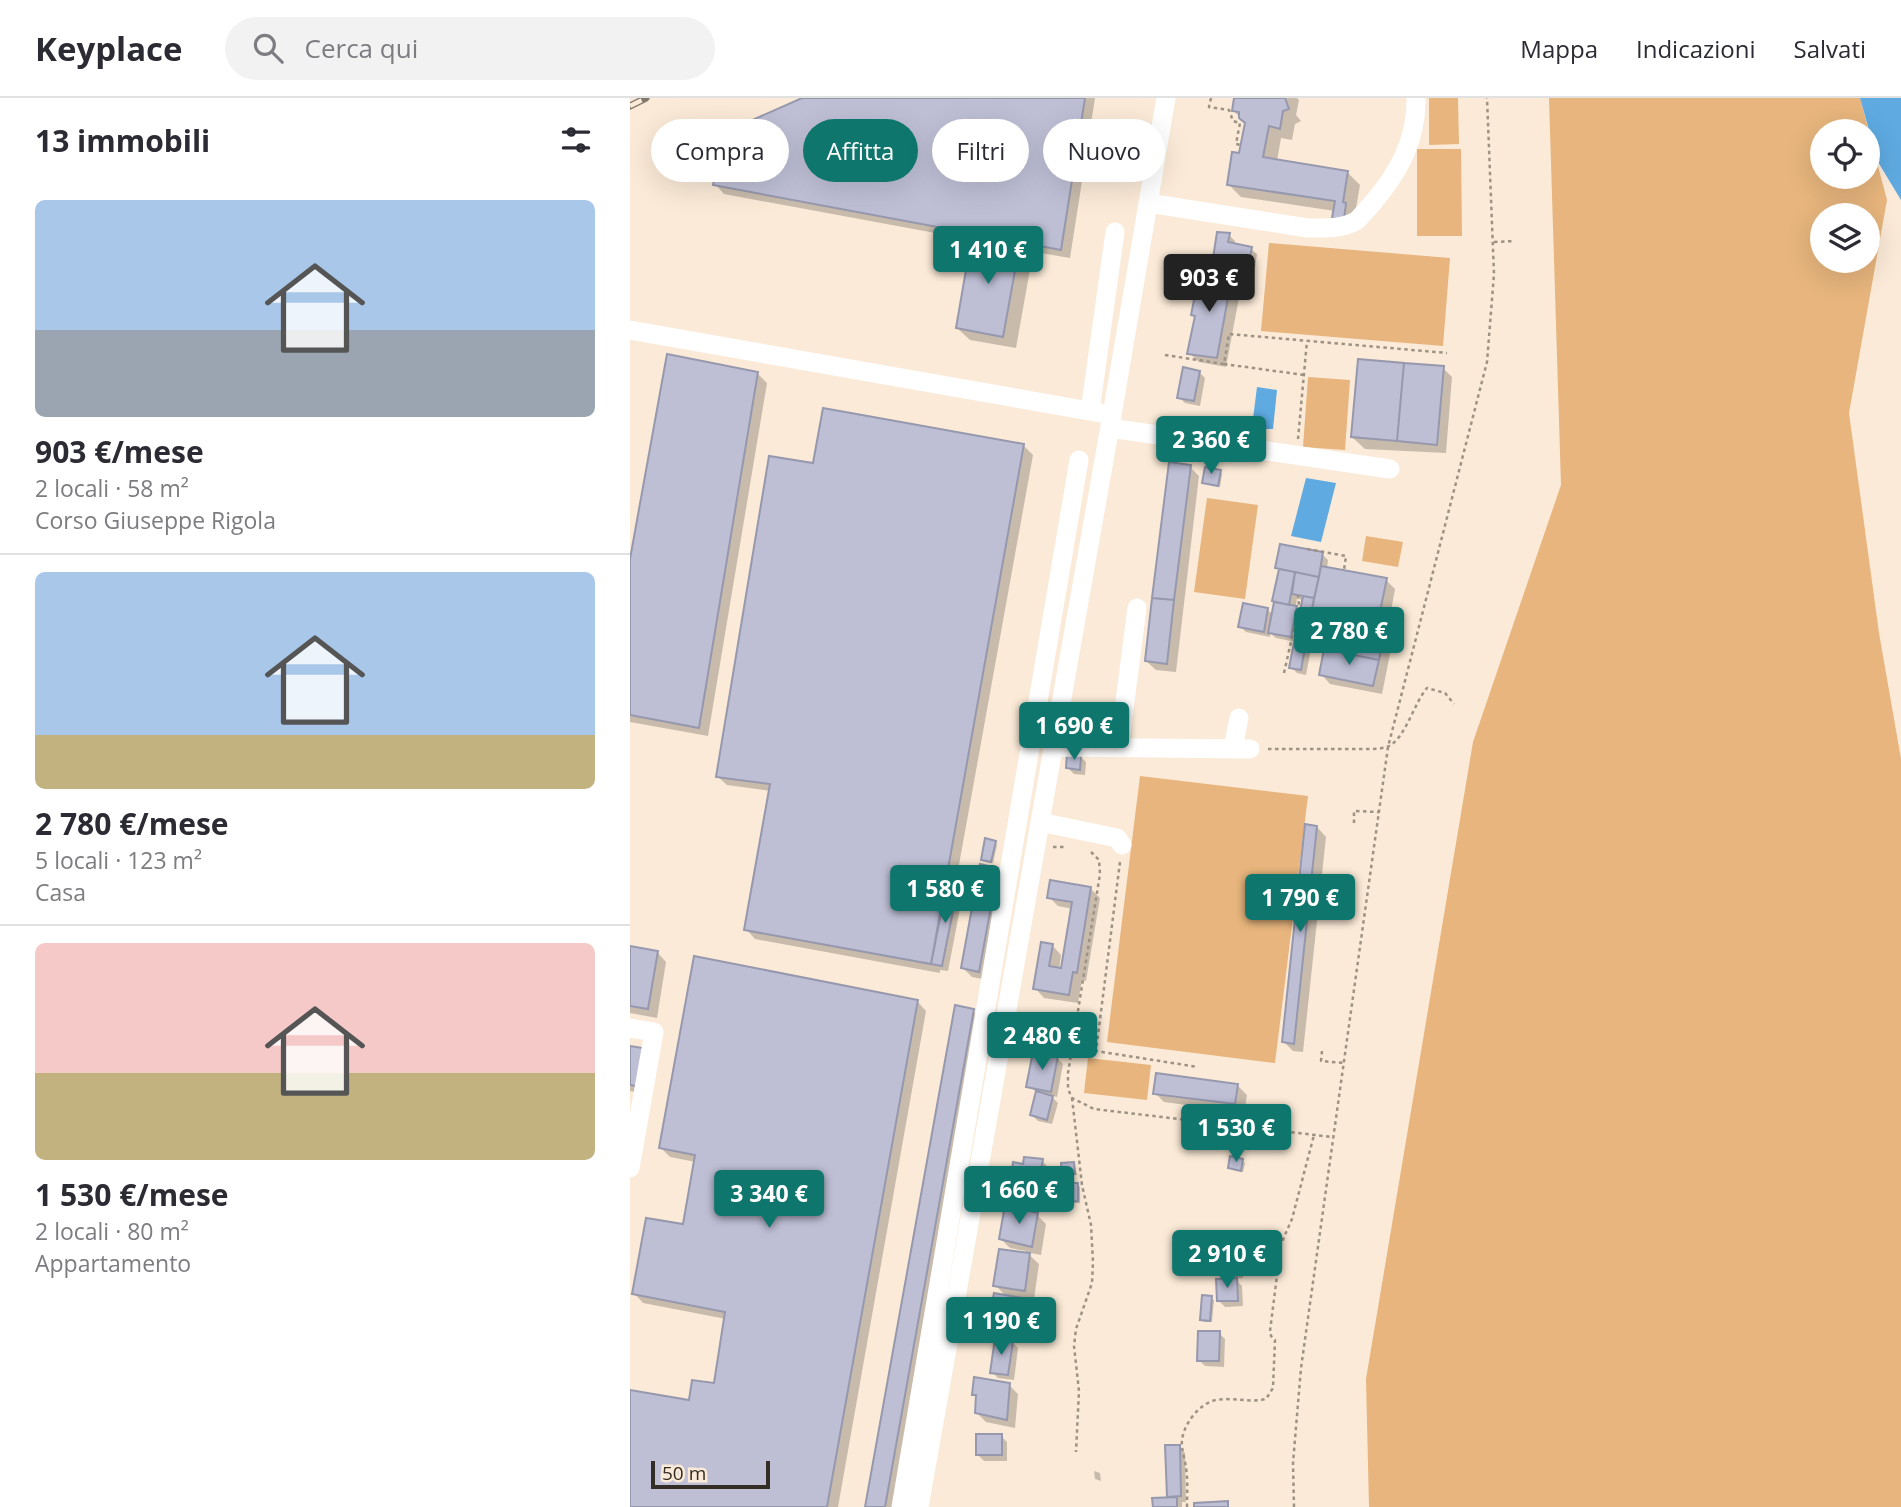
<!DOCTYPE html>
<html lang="it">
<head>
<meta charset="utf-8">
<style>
	:root { --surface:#fff; --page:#f2f2f3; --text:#2b2b33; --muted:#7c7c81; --line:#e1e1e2; --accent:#0f766e }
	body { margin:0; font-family:"Open Sans",sans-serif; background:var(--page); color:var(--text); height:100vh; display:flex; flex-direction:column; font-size:26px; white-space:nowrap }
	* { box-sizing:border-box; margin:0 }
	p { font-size:23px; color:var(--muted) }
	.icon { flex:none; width:38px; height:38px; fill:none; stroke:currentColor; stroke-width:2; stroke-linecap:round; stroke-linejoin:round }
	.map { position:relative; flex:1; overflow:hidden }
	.sheet { display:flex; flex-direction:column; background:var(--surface); width:630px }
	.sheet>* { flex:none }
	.hud { position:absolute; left:21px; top:21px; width:665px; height:63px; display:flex; gap:14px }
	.buttons { position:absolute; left:1180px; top:21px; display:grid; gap:14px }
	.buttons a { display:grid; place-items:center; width:70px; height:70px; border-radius:50%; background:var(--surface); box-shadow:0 7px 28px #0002; font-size:35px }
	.scale { position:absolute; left:21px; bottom:18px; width:119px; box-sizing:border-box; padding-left:7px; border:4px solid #332d26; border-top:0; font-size:19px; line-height:24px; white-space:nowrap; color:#332d26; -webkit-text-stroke:5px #fbead7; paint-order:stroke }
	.price { position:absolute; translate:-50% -60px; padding:0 16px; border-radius:7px; background:var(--accent); color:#fff; font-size:23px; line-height:46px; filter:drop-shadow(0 2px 4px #0008) }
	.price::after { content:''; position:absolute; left:50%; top:42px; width:21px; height:16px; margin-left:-10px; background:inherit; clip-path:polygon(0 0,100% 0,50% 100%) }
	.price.on { background:#222; color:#fff }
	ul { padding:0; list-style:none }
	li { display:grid; align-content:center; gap:14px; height:371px; padding:0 35px }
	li+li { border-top:2px solid var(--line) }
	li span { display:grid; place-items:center; height:217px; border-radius:10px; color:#555 }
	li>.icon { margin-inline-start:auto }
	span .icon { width:126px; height:126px; fill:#fffc; stroke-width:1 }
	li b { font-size:30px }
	h2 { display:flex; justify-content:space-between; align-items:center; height:84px; padding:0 35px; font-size:30px }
	.pill { padding:0 24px; border-radius:32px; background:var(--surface); box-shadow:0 7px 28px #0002; font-size:24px; line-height:63px }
	.pill.on { background:var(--accent); color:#fff }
	header { display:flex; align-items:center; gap:42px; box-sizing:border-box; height:98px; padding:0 35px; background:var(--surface); border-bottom:2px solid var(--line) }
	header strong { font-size:33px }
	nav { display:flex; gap:38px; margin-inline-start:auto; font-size:24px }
	.search { width:490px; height:63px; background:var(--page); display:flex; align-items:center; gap:18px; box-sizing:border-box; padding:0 24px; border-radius:38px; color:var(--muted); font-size:26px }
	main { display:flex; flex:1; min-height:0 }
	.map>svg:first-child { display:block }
</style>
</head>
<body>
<header>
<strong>Keyplace</strong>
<div class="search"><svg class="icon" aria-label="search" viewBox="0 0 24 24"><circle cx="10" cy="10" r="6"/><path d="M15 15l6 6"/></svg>Cerca qui</div>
<nav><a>Mappa</a><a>Indicazioni</a><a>Salvati</a></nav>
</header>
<main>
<section class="sheet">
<h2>13 immobili<svg class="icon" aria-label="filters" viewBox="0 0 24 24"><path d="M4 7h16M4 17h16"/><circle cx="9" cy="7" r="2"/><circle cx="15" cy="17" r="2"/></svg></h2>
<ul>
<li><span style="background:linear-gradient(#a9c7e8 60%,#9aa5b1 0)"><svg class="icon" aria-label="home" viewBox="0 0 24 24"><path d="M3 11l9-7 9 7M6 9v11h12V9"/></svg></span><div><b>903 €/mese</b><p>2 locali · 58 m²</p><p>Corso Giuseppe Rigola</p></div></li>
<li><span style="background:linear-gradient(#a9c7e8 75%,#c2b280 0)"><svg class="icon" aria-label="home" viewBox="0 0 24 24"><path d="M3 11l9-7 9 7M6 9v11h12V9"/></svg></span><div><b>2 780 €/mese</b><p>5 locali · 123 m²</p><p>Casa</p></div></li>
<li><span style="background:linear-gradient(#f6c9c9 60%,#c2b280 0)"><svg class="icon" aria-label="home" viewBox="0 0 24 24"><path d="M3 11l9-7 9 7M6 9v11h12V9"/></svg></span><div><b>1 530 €/mese</b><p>2 locali · 80 m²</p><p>Appartamento</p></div></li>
</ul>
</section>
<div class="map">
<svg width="1271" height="1409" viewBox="0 0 1271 1409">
	<rect width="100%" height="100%" fill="#fbead7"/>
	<path fill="#e7b57d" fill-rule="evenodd" d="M 799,0 L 828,0 L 829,46 L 799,47 Z
		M 919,0 L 1230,0 L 1257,102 L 1219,315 L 1249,535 L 1271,661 L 1271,1409 L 739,1409 L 736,1281 L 843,644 L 931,387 ZM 1192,33 L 1237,33 L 1237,79 L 1192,79 ZM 1192,117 L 1237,117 L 1237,163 L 1192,163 Z
		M 787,51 L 831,51 L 832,138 L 787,138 Z
		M 639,145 L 820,160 L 813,248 L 631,233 Z
		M 678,279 L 720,282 L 715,352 L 673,349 Z
		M 577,400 L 628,407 L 615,501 L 564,494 Z
		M 736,438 L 773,444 L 768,469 L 732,463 Z
		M 510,678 L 678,698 L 645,965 L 477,944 Z
		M 458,960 L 521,967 L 517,1002 L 454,995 Z"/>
	<path fill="#5eaae1" d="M 1230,0 L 1271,0 L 1271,102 L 1248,64 Z
		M 627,289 L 647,292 L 643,331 L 634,331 L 633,339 L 621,337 Z
		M 676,380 L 706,385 L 691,444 L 661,438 Z"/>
	<path fill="#0003" fill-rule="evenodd" d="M 176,0 L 465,0 L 440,160 L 393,152 L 402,160 L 386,250 L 340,242 L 327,230 L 343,142 L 94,96 L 85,86 Z
		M 606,0 L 667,0 L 669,2 L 666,17 L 671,23 L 665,26 L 662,42 L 651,40 L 647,63 L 717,74 L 730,87 L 725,116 L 726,133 L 705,113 L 611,99 L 599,87 L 611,57 L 616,26 L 603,12 Z
		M 599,137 L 605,143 L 604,147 L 621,151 L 627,156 L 625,170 L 617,172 L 612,182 L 603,181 L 611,189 L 596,269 L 569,264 L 559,255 L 567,220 L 563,217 L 587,177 L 583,173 Z
		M 813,270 L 822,279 L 816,355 L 735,351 L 722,339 Z
		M 569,274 L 575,280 L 570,308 L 555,305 L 549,299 Z
		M 127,275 L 137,285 L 78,638 L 0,624 L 0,471 Z
		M 394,348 L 403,357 L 325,789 L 333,795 L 318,873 L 310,872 L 310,875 L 125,841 L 116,831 L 141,693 L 97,687 L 87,678 Z
		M 560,369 L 569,378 L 546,574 L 526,572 L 516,563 Z
		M 590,374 L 592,376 L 590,389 L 574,385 Z
		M 692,456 L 698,462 L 697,470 L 756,482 L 765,491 L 757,535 L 763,541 L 752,596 L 700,586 L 691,576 L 700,526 L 693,525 L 687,519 L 676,577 L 667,575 L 661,569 L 666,544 L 646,540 L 640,535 L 640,539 L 616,534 L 610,528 L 638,512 L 643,517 L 650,473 L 647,470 ZM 667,501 L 674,502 L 671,515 L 665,510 Z
		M 450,658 L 456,664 L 455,677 L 444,676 L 438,670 Z
		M 687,729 L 696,739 L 673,954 L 663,953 L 654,944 Z
		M 365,744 L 367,747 L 363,765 L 355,764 L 352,761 Z
		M 367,771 L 376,781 L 358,882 L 342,879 L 333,870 Z
		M 461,791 L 470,800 L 456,883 L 452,882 L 448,905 L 414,900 L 405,890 L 422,847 L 431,857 L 429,871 L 433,872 L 443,811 L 428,808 L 419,799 Z
		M 0,850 L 27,854 L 36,864 L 27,920 L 0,915 Z
		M 287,903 L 296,913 L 208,1409 L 0,1409 L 0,1293 L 60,1304 L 86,1287 L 96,1221 L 13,1205 L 4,1195 L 55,1128 L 66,1064 L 40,1059 L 31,1050 Z
		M 343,913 L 356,925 L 269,1409 L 237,1409 Z
		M 0,950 L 16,996 L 0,993 Z
		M 427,960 L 433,966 L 427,999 L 420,997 L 428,1005 L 422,1026 L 408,1023 L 402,1017 L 408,995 L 398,988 Z
		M 607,987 L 617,997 L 614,1015 L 534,1004 L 525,995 Z
		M 612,1062 L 615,1065 L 613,1074 L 600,1069 Z
		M 412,1063 L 418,1069 L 413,1101 L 387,1096 L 381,1090 L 395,1068 Z
		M 444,1066 L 447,1077 L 437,1078 L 434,1076 Z
		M 447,1086 L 450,1089 L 450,1105 L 438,1105 L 435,1103 Z
		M 407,1117 L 416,1126 L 411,1157 L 396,1154 L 409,1166 L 404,1201 L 394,1199 L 403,1209 L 399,1231 L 390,1230 L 384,1224 L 385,1218 L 369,1216 L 363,1210 L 377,1199 L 365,1187 L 396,1153 L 380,1150 L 370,1140 Z
		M 607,1159 L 613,1165 L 613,1180 L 604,1180 L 612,1188 L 613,1208 L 595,1209 L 589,1203 L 595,1182 L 587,1174 Z
		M 581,1200 L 584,1202 L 582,1224 L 574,1224 L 572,1221 Z
		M 589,1235 L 595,1241 L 594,1269 L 575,1268 L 569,1262 Z
		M 382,1244 L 388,1250 L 384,1282 L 368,1280 L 362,1274 Z
		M 379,1287 L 388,1296 L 385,1330 L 356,1324 L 347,1315 L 348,1300 L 344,1296 Z
		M 371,1338 L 377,1344 L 377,1363 L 354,1363 L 348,1357 Z
		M 537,1349 L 549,1349 L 555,1355 L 556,1404 L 552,1404 L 552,1409 L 524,1409 L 538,1401 Z
		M 464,1373 L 470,1375 L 471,1383 L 465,1381 Z"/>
	<path fill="#bebfd5" stroke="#9698ad" stroke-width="2" d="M 172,0 L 455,0 L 431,152 L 83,87 L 93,35 Z
		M 604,0 L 655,0 L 659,11 L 653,13 L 650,31 L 639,28 L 633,59 L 718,73 L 713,104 L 716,105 L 714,122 L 702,120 L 705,103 L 597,87 L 602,54 L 609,55 L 615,25 L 609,20 L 609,14 L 602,13 Z
		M 587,134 L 600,135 L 598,144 L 622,149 L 619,164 L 611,167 L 606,177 L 581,173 Z
		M 342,137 L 390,145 L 373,239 L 326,230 Z
		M 570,172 L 602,178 L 587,260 L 557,256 L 565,218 L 561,217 Z
		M 37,256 L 128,274 L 69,630 L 0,617 L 0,461 Z
		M 728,261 L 774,265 L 767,343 L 721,339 Z
		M 774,265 L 814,268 L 807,347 L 767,343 Z
		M 553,269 L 570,273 L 564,303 L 547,300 Z
		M 193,310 L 394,346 L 301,866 L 114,832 L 140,686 L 86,679 L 139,358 L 183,365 Z
		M 539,364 L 561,367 L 544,502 L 522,500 Z
		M 575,369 L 591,372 L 588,388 L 572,385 Z
		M 650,446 L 693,454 L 689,479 L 645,470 Z
		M 691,468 L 757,480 L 747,528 L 681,516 Z
		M 649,471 L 665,474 L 659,507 L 642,503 Z
		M 665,474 L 689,479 L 684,500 L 662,496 Z
		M 673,498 L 684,500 L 671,572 L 659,570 Z
		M 522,500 L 544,502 L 537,566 L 515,563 Z
		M 644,504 L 667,508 L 661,539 L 638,535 Z
		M 613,505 L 638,510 L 634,534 L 608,529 Z
		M 700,520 L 755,530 L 749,562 L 694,551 Z
		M 694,551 L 749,562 L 743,588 L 689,577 Z
		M 437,656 L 451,657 L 450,672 L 436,670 Z
		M 675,726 L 687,728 L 664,946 L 652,944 Z
		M 355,740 L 366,743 L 361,764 L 351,762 Z
		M 350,766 L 368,770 L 349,874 L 331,870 Z
		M 420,782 L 461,789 L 447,875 L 443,874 L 439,897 L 403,891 L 411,844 L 423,846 L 419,868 L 431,870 L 442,804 L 417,800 Z
		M 317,785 L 328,788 L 312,868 L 301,866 Z
		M 0,848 L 28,853 L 18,911 L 0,908 Z
		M 64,858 L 288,902 L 197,1409 L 0,1409 L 0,1292 L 59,1302 L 62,1282 L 84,1285 L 95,1214 L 2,1196 L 16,1120 L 53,1126 L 65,1057 L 29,1050 Z
		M 325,907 L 344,911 L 255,1409 L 235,1409 Z
		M 0,948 L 13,950 L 7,988 L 0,987 Z
		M 403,954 L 428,958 L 421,994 L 396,989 Z
		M 526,975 L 608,986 L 605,1006 L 523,996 Z
		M 406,993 L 423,998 L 417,1022 L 400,1017 Z
		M 600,1058 L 613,1061 L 611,1073 L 598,1070 Z
		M 394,1059 L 413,1061 L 407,1096 L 379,1091 L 383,1064 L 393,1066 Z
		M 444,1064 L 445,1076 L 432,1076 L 431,1065 Z
		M 433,1085 L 448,1085 L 448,1103 L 433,1104 Z
		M 375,1107 L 408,1115 L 402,1149 L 369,1141 Z
		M 369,1151 L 400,1155 L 395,1193 L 363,1188 Z
		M 585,1157 L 607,1157 L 608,1174 L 585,1175 Z
		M 607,1180 L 608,1203 L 587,1203 L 586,1181 Z
		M 364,1195 L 398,1201 L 393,1226 L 383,1225 L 384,1214 L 361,1210 Z
		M 572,1197 L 582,1198 L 580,1223 L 570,1222 Z
		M 568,1233 L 590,1233 L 589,1263 L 567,1263 Z
		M 365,1240 L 383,1243 L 378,1277 L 360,1275 Z
		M 344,1279 L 380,1285 L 377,1322 L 345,1315 L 346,1297 L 342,1297 Z
		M 346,1336 L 372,1336 L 372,1357 L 346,1357 Z
		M 535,1347 L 550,1347 L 551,1398 L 537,1399 Z
		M 547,1399 L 547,1409 L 523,1409 L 522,1400 Z
		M 598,1403 L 598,1409 L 564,1409 L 564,1405 Z"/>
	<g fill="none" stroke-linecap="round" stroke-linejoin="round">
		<path stroke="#9d9284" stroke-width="2.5" stroke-dasharray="3.5 3.5" stroke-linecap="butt" d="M 581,0 L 579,9 L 599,12 L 603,23 L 610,25 L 606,46 L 611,47
			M 864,144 L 885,143
			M 535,257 L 594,266 L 599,236 L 817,255
			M 594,266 L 674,277
			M 668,341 L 677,243
			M 677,451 L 716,458 L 714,472
			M 654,575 L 669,508 L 668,497
			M 638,651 L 742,651 C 748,651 755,650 759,648 C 776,639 784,605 797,590 L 815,595 L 824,606
			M 724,725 L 724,713 L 749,714
			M 423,749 L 437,749
			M 461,754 L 469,762 L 470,776 L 438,975 L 438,991 L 442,1000 L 464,1011 L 702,1039
			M 490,764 L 466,953 L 568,969
			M 692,953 L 691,963 L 714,965
			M 442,1000 L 452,1087 L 461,1127 L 463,1164 L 462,1185 L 446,1231 L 444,1248 L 449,1293 L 446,1354
			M 557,1409 C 557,1396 558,1383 556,1370 C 555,1361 551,1351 552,1342 C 554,1325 570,1305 586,1302 C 603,1299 619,1305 636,1301 L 643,1290 L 645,1242 L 641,1238 L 640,1233 L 651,1146 L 662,1121 L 684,1037
			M 664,1409 L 663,1365 L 671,1270 L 758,649 L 857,264 L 864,176 L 857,0"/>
		<path stroke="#fff" stroke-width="19" d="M 518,105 L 678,130 C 694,130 712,131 726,123 C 731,119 736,112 741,107 C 768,76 787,42 786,0
			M 0,232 L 482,317
			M 460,313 L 485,134
			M 480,330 L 760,371
			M 424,649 L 620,651
			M 489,650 L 507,510
			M 603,650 L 609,620
			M 410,724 L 487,740 L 492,747
			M 0,930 L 24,934 L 0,1070
			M 271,1409 L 449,362
			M 289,1409 L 482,317 L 536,0"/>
		<defs>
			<path id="rail" d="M 0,8 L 16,0"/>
		</defs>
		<use href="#rail" stroke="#82786c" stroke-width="7"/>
		<use href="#rail" stroke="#fbead7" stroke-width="4.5" stroke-dasharray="13" stroke-linecap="butt"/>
	</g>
</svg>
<div class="buttons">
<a><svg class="icon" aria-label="locate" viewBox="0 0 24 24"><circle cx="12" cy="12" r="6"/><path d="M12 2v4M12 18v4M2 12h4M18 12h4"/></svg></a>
<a><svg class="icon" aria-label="layers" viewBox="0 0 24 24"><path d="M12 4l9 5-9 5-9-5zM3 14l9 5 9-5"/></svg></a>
</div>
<div class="scale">50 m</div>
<b class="price" style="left:358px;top:188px">1 410 €</b>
<b class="price on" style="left:579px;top:216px">903 €</b>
<b class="price" style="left:581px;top:378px">2 360 €</b>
<b class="price" style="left:719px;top:569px">2 780 €</b>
<b class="price" style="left:444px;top:664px">1 690 €</b>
<b class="price" style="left:315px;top:827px">1 580 €</b>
<b class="price" style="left:670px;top:836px">1 790 €</b>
<b class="price" style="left:412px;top:974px">2 480 €</b>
<b class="price" style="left:606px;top:1066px">1 530 €</b>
<b class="price" style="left:389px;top:1128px">1 660 €</b>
<b class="price" style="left:139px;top:1132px">3 340 €</b>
<b class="price" style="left:597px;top:1192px">2 910 €</b>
<b class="price" style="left:371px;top:1259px">1 190 €</b>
<div class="hud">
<a class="pill">Compra</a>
<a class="pill on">Affitta</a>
<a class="pill">Filtri</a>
<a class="pill">Nuovo</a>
</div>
</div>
</main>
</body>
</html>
